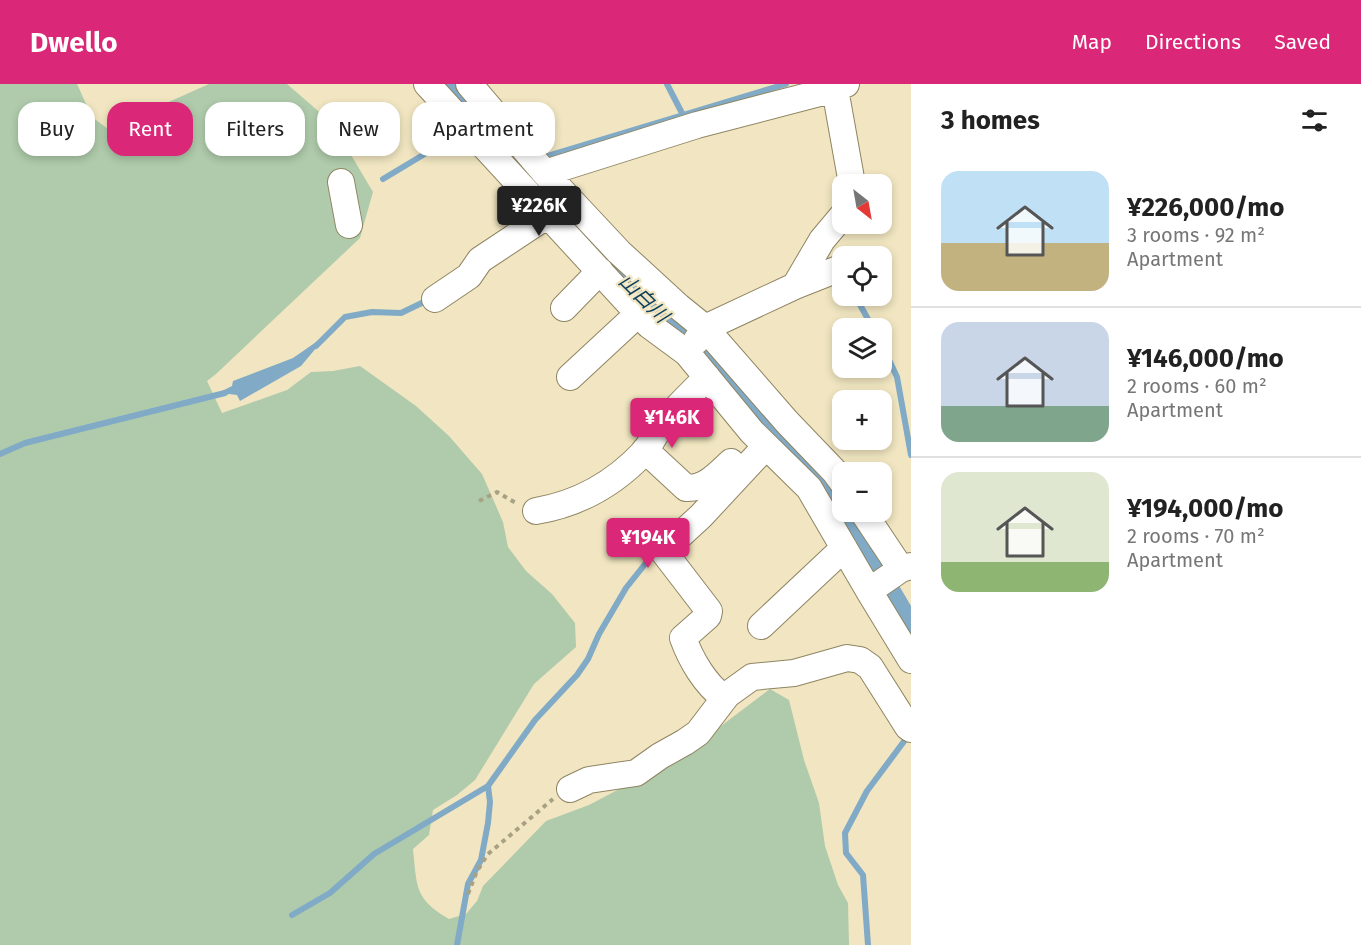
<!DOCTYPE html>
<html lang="en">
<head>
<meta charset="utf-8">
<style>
	:root { --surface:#fff; --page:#f2f2f2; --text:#222; --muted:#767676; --line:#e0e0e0; --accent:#db2777 }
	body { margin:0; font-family:"Fira Sans","Noto Sans JP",sans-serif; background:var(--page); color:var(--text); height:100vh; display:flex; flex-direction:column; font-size:22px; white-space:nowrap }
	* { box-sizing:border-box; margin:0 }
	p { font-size:20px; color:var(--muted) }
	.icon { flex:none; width:33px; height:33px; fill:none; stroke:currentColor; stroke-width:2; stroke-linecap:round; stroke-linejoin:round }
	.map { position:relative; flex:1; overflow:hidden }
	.drawer { display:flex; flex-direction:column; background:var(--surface); width:450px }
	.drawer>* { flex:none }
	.banner { position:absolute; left:18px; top:18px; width:570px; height:54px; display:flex; gap:12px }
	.needle { width:39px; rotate:149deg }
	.buttons { position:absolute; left:832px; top:90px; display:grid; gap:12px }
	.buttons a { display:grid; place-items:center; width:60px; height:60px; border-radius:12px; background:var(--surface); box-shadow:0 3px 9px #0003; font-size:30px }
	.price { position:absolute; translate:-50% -51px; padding:0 14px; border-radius:6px; background:var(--accent); color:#fff; font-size:20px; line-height:39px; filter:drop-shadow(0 2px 3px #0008) }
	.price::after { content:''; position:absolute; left:50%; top:36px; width:18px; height:14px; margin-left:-9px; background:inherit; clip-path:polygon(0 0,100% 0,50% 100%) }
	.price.active { background:#222; color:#fff }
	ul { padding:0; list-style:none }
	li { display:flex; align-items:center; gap:18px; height:150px; padding:0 30px }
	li+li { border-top:2px solid var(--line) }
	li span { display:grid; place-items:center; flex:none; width:168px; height:120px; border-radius:18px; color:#555 }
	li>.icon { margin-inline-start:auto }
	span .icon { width:72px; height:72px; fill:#fffc; stroke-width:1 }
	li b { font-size:26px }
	h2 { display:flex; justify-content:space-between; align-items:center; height:72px; padding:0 30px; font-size:26px }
	.pill { padding:0 21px; border-radius:18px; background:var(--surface); box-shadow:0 3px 9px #0003; font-size:21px; line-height:54px }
	.pill.active { background:var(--accent); color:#fff }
	header { display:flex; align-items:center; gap:36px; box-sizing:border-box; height:84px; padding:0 30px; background:var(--accent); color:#fff }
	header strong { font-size:28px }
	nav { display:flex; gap:33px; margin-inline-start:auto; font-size:21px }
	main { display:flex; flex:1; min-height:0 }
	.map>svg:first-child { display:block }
</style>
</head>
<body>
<header>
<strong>Dwello</strong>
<nav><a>Map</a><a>Directions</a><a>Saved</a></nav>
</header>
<main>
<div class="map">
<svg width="911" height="861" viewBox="0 0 911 861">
	<rect width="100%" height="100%" fill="#f1e6c1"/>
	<path fill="#afcbab" d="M 0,0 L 77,0 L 92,33 L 108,45 L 209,0 L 287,0 L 332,39 L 373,108 L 360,154 L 216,290 L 207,297 L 222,329 L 287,306 L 311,288 L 333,287 L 360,282 L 416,322 L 449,352 L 482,390 L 503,438 L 508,463 L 526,487 L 552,510 L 575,539 L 576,563 L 534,600 L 475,696 L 457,711 L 433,726 L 429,751 L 413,765 C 417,802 414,815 449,835 L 466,830 L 477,817 L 483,802 L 546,737 L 589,721 L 680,673 L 770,605 L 789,616 L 804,676 L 819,719 L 825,762 L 838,801 L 848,819 L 849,861 L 0,861 Z"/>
	<path fill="#81aac7" d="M 438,0 L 458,0 L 707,256 L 843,410 L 843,428 L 856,428 L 911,522 L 911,566 L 838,439 Z
		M 319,256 L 322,257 L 301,282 L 240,317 L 237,311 L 229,310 L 220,312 L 218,309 L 232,302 L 233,297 L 293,274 Z"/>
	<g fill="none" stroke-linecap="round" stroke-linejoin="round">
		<path stroke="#81aac7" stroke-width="6" d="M 667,0 L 683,31
			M 547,72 L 786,0
			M 383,95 L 458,50
			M 855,212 L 873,244
			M 882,261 L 897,293 L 911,371
			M 316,262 L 345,233 L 372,228 L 401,229 L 428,216
			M 0,370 L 25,359 L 225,309
			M 292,831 L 330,809 L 374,770 L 488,702 L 535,636 L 577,591 L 588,575 L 599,550 L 626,504 L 657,465
			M 457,861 L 468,800 L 481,776 L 488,739 L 490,718 L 488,702
			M 868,861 L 863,791 L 846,769 L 845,749 L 867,707 L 908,652"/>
		<defs>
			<path id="minor" d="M 427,0 L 649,241 L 687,269 L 752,348 L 809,404 L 869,507 L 901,485 L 911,482
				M 469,0 L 545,89 L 619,168 L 679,223 L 705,244 L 787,338 L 835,388 L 843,399
				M 835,5 L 852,100
				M 545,89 L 697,41 L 835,5 L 846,0
				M 341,98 L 349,141
				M 795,202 L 822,156 L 843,131
				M 435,215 L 469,192 L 480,176 L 548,131
				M 564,224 L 600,187
				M 696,257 L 705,244 L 795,202 L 843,183
				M 570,293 L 639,229
				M 645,366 L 686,404 C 705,405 717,391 731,378
				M 536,427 C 578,420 615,399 644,368 C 651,360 655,349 662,341 C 675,324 692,309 707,293
				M 863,428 L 901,485
				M 869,507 L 911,576
				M 761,542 L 844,464
				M 724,614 C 705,600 691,576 683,554 L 708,532 L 709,527 L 663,467 L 701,432 L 766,362
				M 570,705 L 589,696 L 636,689 L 660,672 L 685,658 L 698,649 L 727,611 L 752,593 L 794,589 L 847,574 L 860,576 L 870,583 L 908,643 L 911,645"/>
		</defs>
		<use href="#minor" stroke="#8f8563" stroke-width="28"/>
		<path stroke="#a9a184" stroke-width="4" stroke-dasharray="4.5 4.5" stroke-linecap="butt" d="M 479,417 L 497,408 L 516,419
			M 468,810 L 477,787 L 488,770 L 553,715"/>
		<use href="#minor" stroke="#fff" stroke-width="26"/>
	</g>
	<g text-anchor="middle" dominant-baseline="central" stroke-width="4.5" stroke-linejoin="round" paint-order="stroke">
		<g font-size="20" font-style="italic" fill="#0c3f5d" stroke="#f1e6c1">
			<text transform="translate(644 214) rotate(44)">山白川</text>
		</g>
	</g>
</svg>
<div class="buttons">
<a><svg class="needle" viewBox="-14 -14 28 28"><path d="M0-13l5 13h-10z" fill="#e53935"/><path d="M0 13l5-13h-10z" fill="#767676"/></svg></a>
<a><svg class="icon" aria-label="locate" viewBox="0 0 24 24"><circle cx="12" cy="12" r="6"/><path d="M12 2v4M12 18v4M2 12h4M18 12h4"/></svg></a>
<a><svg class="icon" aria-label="layers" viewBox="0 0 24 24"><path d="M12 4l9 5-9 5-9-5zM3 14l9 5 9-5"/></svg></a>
<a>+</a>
<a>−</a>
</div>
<b class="price active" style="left:539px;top:153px">¥226K</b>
<b class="price" style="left:672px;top:365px">¥146K</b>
<b class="price" style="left:648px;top:485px">¥194K</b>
<div class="banner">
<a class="pill">Buy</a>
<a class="pill active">Rent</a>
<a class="pill">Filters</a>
<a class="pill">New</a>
<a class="pill">Apartment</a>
</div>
</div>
<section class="drawer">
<h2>3 homes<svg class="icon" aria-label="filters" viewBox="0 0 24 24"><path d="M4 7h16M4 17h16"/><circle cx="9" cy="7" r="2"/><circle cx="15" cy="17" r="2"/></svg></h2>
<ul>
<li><span style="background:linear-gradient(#bfe0f5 60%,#c2b280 0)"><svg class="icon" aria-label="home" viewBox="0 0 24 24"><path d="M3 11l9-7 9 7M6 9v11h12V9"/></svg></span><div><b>¥226,000/mo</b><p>3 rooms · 92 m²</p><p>Apartment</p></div></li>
<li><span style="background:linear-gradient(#c9d6e8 70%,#7fa58c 0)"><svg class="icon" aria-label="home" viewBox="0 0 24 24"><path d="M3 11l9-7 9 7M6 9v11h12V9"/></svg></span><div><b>¥146,000/mo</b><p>2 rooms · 60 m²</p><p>Apartment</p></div></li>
<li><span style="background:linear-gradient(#dfe7d0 75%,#8fb573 0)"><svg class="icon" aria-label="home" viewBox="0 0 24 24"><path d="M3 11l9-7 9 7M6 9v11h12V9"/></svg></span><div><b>¥194,000/mo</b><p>2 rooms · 70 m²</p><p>Apartment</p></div></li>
</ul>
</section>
</main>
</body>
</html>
